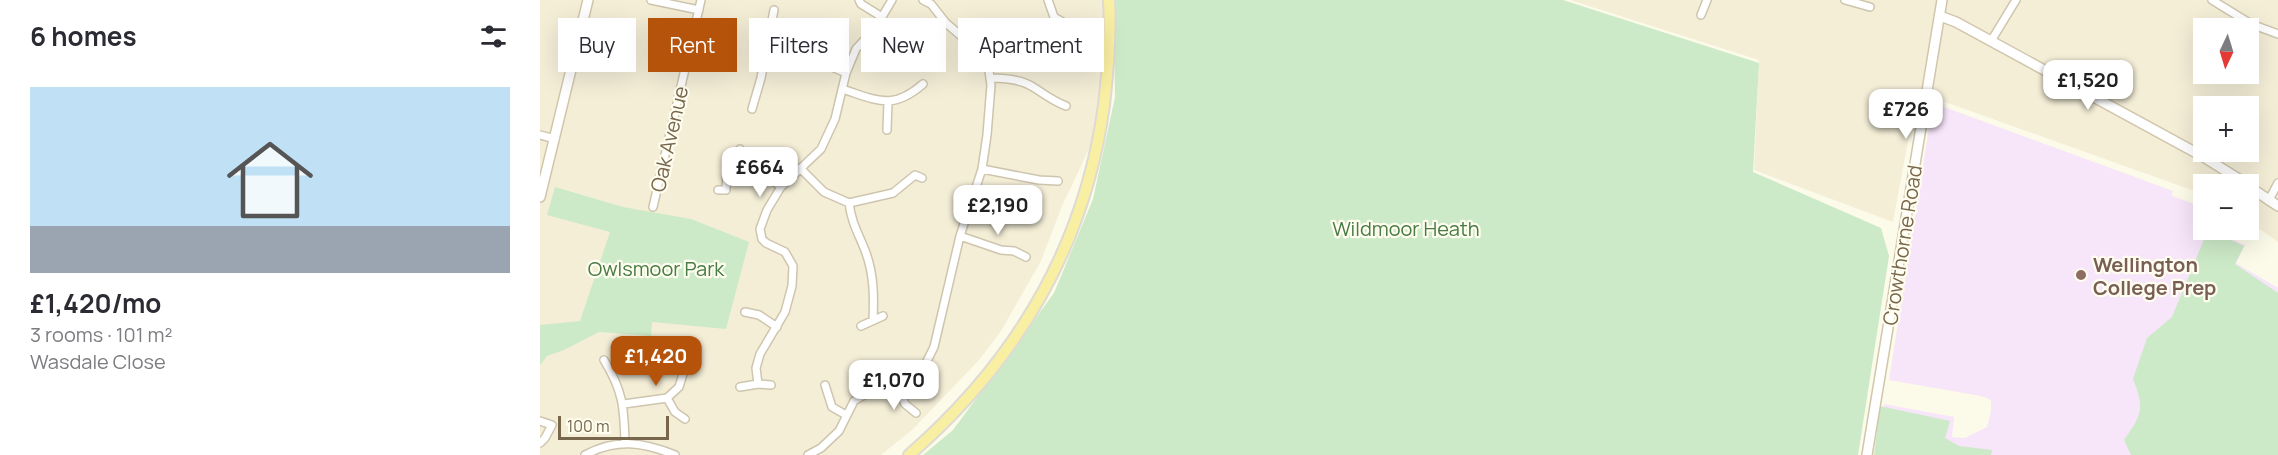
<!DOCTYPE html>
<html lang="en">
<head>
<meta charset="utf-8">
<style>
	:root { --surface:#fff; --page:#f7f7f7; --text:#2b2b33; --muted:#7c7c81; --accent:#b45309 }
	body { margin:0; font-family:Manrope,sans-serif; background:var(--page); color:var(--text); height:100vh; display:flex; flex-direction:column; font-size:22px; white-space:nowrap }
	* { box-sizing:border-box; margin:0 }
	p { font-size:20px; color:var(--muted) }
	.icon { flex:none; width:33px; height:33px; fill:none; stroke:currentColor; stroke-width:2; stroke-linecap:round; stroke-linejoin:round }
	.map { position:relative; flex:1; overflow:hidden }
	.details { display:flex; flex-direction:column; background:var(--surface); width:540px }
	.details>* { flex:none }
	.banner { position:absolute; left:18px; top:18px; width:570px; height:54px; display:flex; gap:12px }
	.needle { width:39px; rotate:184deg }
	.buttons { position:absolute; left:1653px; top:18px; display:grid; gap:12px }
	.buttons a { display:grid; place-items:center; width:66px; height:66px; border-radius:0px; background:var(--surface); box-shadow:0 6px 24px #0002; font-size:30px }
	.scale { position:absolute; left:18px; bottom:15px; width:111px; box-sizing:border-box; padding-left:6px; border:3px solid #77664c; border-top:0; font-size:16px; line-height:21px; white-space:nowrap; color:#77664c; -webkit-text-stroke:4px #fffdef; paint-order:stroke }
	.price { position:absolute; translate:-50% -51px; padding:0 14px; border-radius:12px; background:#fff; color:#222; font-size:20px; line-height:39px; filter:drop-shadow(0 2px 3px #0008) }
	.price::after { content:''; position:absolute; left:50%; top:36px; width:18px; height:14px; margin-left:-9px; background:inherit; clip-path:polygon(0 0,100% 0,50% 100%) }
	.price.selected { background:var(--accent); color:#fff }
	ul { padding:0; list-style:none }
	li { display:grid; align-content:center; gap:12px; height:318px; padding:0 30px }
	li span { display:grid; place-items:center; height:186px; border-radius:0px; color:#555 }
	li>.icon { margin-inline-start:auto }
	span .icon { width:108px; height:108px; fill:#fffc; stroke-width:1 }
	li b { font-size:26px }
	h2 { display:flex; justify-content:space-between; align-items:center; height:72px; padding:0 30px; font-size:26px }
	.pill { padding:0 21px; border-radius:0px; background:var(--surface); box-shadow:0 6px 24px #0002; font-size:21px; line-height:54px }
	.pill.selected { background:var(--accent); color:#fff }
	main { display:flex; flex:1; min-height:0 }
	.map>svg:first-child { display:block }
</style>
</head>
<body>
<main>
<section class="details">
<h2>6 homes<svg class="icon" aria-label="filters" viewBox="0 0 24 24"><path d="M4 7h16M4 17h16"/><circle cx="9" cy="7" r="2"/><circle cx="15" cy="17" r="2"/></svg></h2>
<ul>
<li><span style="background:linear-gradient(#bfe0f5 75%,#9aa5b1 0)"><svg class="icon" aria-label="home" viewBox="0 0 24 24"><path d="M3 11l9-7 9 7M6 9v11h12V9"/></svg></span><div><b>£1,420/mo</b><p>3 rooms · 101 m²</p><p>Wasdale Close</p></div></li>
</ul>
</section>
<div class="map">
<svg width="1738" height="455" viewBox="0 0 1738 455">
	<rect width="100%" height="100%" fill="#fcfae9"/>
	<path fill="#f4eed7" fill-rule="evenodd" d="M 0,0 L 567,0 L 557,132 L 522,206 L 501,261 L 461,331 L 439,360 L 373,429 L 341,455 L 0,455 Z
		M 1030,0 L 1738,0 L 1738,242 L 1709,222 L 1708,184 L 1664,184 L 1663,194 L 1377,92 L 1353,222 L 1214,170 L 1219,60 ZM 1664,28 L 1708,28 L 1708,74 L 1664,74 ZM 1664,106 L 1708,106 L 1708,152 L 1664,152 Z"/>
	<path fill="#f7e5f9" d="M 1393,103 L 1633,191 L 1632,196 L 1663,207 L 1664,230 L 1671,230 L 1705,245 L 1696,263 L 1738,288 L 1738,379 L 1689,455 L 1336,455 L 1344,404 L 1414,417 L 1412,437 L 1425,438 L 1447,427 L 1451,411 L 1451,400 L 1441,396 L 1349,380 Z"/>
	<path fill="#cceac7" d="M 574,0 L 1023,0 L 1219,63 L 1213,172 L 1341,228 L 1349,256 L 1318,455 L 383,455 L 413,430 L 514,293 L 553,199 L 575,97 Z
		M 15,187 L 83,207 L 151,219 L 209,242 L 186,329 L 112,322 L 111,336 L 59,332 L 24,350 L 7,356 L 0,365 L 0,325 L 40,321 L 70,232 L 7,215 Z
		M 1668,230 L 1704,246 L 1695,264 L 1738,293 L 1738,455 L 1591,455 L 1584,440 C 1602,415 1605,408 1593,379 L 1607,338 L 1632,317 Z
		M 1340,406 L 1410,421 L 1405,438 L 1419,446 L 1452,450 L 1451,455 L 1334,455 Z"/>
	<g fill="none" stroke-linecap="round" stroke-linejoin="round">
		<defs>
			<path id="street" d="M 111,0 L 159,10
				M 319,0 L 321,4 L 342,17
				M 508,0 L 514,17 L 540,32
				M 1305,0 L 1330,7
				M 1672,0 L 1711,24 L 1738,34
				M 1161,15 L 1167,0
				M 1451,41 L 1476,0
				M 228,43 L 254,51 L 306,73
				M 451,78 C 465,78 481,79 493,87 C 506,95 511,100 526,106
				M 302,89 C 337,100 352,111 383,84
				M 212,109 L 221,78 L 234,10
				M 347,130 L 348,101
				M 0,135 L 15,139
				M 200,158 L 210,163 L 241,187
				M 260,168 L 284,192 L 309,203 L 353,193 L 375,175 L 382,178
				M 442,169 L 499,180 L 518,181
				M 178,190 L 186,190 L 187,171 L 200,158 L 200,149
				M 1729,200 L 1738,183
				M 309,203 C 312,225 319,234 326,253 C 334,275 334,297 333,320
				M 113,207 L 161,0
				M 420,236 L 461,250 L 474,251 L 486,257
				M 205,312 L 219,315 L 237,327
				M 321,326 L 343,316
				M 64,360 C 83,391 84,407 85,442
				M 231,385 L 218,384 L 216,368 L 220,354 L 245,312 L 252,286 L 253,266 L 245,252 L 226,243 L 222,239 L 220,229 L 227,210 L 241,187 L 281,149 L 295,119 L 306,73 L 316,49 L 336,27 L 352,0
				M 285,385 L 292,407 L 306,415
				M 200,387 L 218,384
				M 358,389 L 365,404 L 376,413
				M 127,398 L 135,412 L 145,419
				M 84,404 L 127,398 L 139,387 L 146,364
				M 0,421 L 12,425 L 5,438 L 0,443
				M 45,455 C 76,438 103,442 135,455
				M 268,455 L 281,448 L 299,431 L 314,401 L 329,392 L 358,389 L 370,381 L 385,365 L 394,347 L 420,236 L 442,169 L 447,135 L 451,85 L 448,64 L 442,54 L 406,23 L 391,4 L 383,0"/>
			<path id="secondary" d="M 1400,16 L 1416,22 L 1662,156 L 1707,184
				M 1708,186 L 1738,206
				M 0,197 L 48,0
				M 1327,455 L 1402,0"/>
			<path id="primary" d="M 369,455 C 476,362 545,246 564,105 C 568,70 571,35 569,0"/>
		</defs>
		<use href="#street" stroke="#cec5ae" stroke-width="10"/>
		<use href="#secondary" stroke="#d1c6ac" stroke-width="12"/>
		<use href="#primary" stroke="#dedad4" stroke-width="14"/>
		<use href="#street" stroke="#fff" stroke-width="7"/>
		<use href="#secondary" stroke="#fff" stroke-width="9"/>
		<use href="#primary" stroke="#f9efa3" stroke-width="10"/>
	</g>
	<circle fill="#8d6e63" stroke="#fffdef" stroke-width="2" cx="1541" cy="275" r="6"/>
	<g text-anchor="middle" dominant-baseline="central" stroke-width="4.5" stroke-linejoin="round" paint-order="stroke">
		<g font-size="20" fill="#77664c" stroke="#fffdef">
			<text transform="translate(129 139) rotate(-77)">Oak Avenue</text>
			<text transform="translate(1362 245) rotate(-81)">Crowthorne Road</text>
		</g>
		<g font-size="20" fill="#477c44" stroke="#fffdef">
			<text x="866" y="228">Wildmoor Heath</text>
			<text x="116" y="268">Owlsmoor Park</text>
		</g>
		<g font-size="20" font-weight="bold" fill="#785e54" stroke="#fffdef" text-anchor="start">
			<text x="1553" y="264">Wellington<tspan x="1553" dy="23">College Prep</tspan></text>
		</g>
	</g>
</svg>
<div class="buttons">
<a><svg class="needle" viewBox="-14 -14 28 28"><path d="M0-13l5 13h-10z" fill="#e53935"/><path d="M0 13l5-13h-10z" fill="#7c7c81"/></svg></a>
<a>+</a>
<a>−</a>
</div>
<div class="scale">100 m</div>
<b class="price" style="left:1548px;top:111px">£1,520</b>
<b class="price" style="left:1366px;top:140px">£726</b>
<b class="price" style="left:220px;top:198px">£664</b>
<b class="price" style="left:458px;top:236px">£2,190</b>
<b class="price selected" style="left:116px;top:387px">£1,420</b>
<b class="price" style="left:354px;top:411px">£1,070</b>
<div class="banner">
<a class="pill">Buy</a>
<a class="pill selected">Rent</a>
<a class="pill">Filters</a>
<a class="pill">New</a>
<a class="pill">Apartment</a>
</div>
</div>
</main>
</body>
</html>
